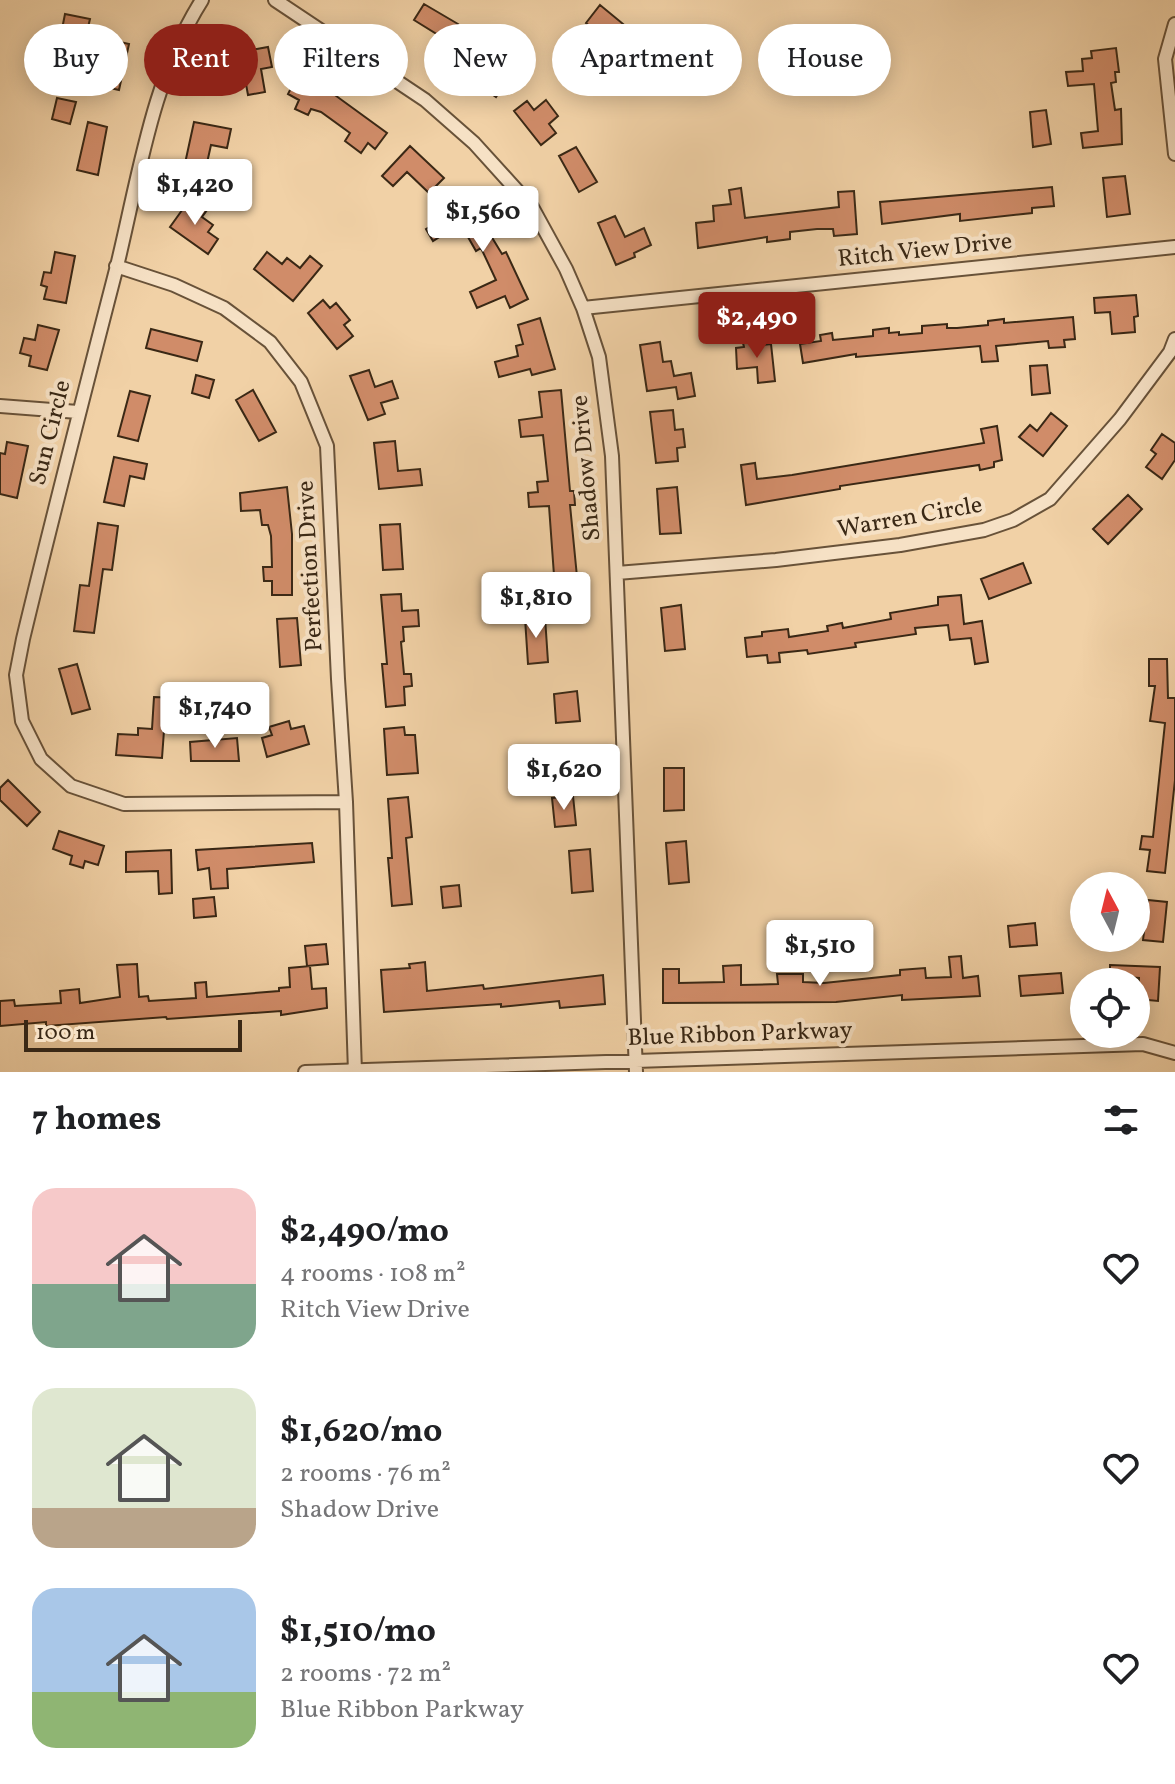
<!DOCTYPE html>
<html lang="en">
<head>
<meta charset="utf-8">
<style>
	:root { --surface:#fff; --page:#f6f6f6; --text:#202124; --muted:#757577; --accent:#8f2418 }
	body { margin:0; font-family:Vollkorn,serif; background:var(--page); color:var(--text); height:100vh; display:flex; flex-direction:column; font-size:30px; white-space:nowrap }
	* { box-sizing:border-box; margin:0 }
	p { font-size:26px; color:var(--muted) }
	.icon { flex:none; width:44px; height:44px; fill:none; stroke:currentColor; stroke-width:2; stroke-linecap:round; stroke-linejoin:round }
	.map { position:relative; height:1072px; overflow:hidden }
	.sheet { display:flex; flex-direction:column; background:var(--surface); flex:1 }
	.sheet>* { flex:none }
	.top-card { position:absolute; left:24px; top:24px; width:1128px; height:72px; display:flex; gap:16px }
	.needle { width:52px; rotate:353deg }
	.tools { position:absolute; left:1070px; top:872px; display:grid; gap:16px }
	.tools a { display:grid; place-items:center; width:80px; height:80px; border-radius:50%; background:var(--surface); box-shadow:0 4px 20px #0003; font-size:40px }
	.scale { position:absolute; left:24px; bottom:20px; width:218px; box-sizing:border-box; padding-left:8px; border:4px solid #3a2815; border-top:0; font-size:22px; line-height:28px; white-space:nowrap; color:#3a2815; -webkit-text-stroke:6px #f6e1c5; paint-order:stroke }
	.price { position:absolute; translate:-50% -68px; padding:0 18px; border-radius:8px; background:#fff; color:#222; font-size:26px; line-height:52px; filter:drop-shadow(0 2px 4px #0008) }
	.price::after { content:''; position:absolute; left:50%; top:48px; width:24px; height:18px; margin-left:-12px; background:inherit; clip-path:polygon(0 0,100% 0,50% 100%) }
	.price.current { background:var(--accent); color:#fff }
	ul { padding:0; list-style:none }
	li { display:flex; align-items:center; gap:24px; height:200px; padding:0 32px }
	li span { display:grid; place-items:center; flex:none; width:224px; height:160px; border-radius:24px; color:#555 }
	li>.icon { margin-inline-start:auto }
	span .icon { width:96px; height:96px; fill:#fffc; stroke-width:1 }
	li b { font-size:34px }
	h2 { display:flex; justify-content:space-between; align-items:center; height:96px; padding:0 32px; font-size:34px }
	.pill { padding:0 28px; border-radius:36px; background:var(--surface); box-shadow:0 4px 20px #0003; font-size:28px; line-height:72px }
	.pill.current { background:var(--accent); color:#fff }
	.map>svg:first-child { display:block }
</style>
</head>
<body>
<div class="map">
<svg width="1175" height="1072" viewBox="0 0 1175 1072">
	<rect width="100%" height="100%" fill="#f1d1a6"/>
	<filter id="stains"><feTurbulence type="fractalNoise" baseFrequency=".0025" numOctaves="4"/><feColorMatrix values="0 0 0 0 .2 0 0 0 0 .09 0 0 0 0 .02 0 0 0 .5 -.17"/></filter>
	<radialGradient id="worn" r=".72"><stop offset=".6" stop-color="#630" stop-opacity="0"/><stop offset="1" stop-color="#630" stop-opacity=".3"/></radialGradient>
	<path fill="#d08c69" stroke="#3a2815" stroke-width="2" d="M 424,4 L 458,24 L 448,41 L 414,20 Z
		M 600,5 L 628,28 L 613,45 L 586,23 Z
		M 65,14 L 90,19 L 84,44 L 66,40 L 68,31 L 62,29 Z
		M 111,40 L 129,44 L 119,90 L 97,85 L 100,73 L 93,72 L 96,56 L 90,54 L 93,41 L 109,45 Z
		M 807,40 L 815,61 L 782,74 L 775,55 L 783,52 L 781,47 Z
		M 486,41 L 499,50 L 486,67 L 506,82 L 496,97 L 463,73 Z
		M 268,47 L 272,67 L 261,69 L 265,92 L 248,95 L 244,73 L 227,76 L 223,55 Z
		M 683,47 L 702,53 L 704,47 L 724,53 L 717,76 L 678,65 Z
		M 1116,48 L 1119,72 L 1115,72 L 1116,82 L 1111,83 L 1115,110 L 1121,109 L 1122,144 L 1083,148 L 1081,133 L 1098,131 L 1094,84 L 1068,86 L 1066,72 L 1083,71 L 1082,59 L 1092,58 L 1091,51 Z
		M 298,74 L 328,90 L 387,133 L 375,149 L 368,143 L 361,153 L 345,141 L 350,133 L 321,112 L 311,109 L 308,115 L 295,109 L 299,100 L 288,94 Z
		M 57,98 L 76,102 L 70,124 L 52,119 Z
		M 546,100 L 558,116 L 549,124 L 556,133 L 541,145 L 514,111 L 527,101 L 534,110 Z
		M 1046,110 L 1051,144 L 1033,147 L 1030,112 Z
		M 88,122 L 107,127 L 98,175 L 77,170 Z
		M 194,122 L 231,129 L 227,148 L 211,145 L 205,172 L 184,168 Z
		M 410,146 L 444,178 L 429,193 L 407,172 L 393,186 L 382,176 Z
		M 576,147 L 597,182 L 579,192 L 559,156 Z
		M 1125,176 L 1130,214 L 1107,217 L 1103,178 Z
		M 1052,187 L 1054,206 L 1032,208 L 1032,213 L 960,221 L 960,214 L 882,224 L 880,202 Z
		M 741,188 L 745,218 L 839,207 L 838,192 L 854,191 L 857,234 L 834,236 L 833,229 L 817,229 L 790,232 L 790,239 L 767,242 L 767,237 L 698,248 L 696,223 L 714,221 L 713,206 L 731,204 L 729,190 Z
		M 464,197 L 472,211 L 477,208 L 485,220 L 482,221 L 502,254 L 506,252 L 528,299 L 510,308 L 505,296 L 477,308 L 470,292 L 496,280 L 481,248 L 476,251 L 464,230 L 456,235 L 452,229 L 433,241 L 426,229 L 449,215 L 446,208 Z
		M 190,199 L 207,210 L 202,217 L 213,225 L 208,232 L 218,239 L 208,254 L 170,227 Z
		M 615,216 L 625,237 L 644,228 L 651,245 L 634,253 L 635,257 L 616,265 L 598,223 Z
		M 55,252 L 75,256 L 66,303 L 44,299 L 47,287 L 41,285 L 44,272 L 51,273 Z
		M 267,252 L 282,264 L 287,258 L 300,268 L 310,256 L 322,266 L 293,301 L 254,269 Z
		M 1136,295 L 1138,316 L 1134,317 L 1135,332 L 1112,334 L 1110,312 L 1095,313 L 1094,298 Z
		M 323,300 L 330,308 L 336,303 L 350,320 L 344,325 L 353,336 L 337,349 L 308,313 Z
		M 1073,317 L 1075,339 L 1064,340 L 1065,347 L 1049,348 L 1048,341 L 996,346 L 998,361 L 982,362 L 980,346 L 856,357 L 856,354 L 803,363 L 800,344 L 821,341 L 820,335 L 832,333 L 833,340 L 873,336 L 873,330 L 889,328 L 889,333 L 899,332 L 899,335 L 922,333 L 922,326 L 947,324 L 947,328 L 957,328 L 988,325 L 988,321 L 1004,319 L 1004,323 Z
		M 540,318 L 555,369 L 532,375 L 530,369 L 499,377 L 495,362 L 518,356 L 516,346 L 523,344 L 518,325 Z
		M 38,325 L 59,330 L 47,370 L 29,366 L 31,356 L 20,353 L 24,338 L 35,340 Z
		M 151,329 L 202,342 L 197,361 L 146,348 Z
		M 761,341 L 761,345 L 771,344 L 775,381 L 758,383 L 757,367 L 737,369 L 736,348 L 744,347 L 743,343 Z
		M 660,342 L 663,362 L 671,361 L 674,376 L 691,373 L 695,396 L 678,399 L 676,387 L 647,391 L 640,345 Z
		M 1047,365 L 1050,393 L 1032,395 L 1030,366 Z
		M 369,370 L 375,387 L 392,381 L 398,398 L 381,403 L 385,414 L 368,420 L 350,376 Z
		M 196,375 L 214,380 L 209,398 L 192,393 Z
		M 253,390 L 276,432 L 259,441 L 236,400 Z
		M 561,390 L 570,491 L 574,491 L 575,505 L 570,505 L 578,587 L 555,589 L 549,506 L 529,507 L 528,493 L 538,492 L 537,482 L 548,481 L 543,435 L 521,437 L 519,420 L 542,417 L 539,392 Z
		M 130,391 L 150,396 L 138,441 L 118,436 Z
		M 673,410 L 675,430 L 683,429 L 685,447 L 677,448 L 678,461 L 656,463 L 650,412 Z
		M 1051,413 L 1067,426 L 1043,456 L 1019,437 L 1030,425 L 1037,431 Z
		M 997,426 L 1002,460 L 994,462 L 994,467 L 980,470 L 979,465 L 840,486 L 840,489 L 746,505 L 741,465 L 755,463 L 757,479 L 792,475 L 984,443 L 981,429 Z
		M 1162,434 L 1175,443 L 1175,460 L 1162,479 L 1146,467 L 1156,454 L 1151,450 Z
		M 395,441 L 398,471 L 420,469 L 422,485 L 379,489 L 374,443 Z
		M 7,442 L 28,446 L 17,498 L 0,494 L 0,453 L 5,454 Z
		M 114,457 L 147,464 L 144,479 L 130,476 L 124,506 L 104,502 Z
		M 287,487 L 292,534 L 292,595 L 272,595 L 272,581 L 264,581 L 263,567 L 272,567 L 271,536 L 268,525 L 262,525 L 260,510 L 241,511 L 240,493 Z
		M 677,487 L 681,533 L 660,534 L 657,489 Z
		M 1128,495 L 1142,509 L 1108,544 L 1093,529 Z
		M 98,523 L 118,526 L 112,570 L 103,569 L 94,633 L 74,631 L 80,585 L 89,586 Z
		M 400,524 L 403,569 L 383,570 L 380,525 Z
		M 1023,563 L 1031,583 L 989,599 L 981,579 Z
		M 401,594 L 402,611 L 418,610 L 419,626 L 403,627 L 404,641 L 401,642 L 404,674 L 411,674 L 412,686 L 404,687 L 405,705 L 386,707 L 382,664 L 387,664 L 381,595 Z
		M 961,595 L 964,624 L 982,621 L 988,662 L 975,664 L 971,638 L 950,640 L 948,625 L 915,628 L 916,634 L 855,643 L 856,647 L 808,654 L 807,650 L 779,653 L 780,662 L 768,663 L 767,655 L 747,657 L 745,638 L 762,636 L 762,632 L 788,629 L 789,637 L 828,631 L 827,626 L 842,623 L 843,628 L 891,619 L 890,613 L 938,605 L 938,597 Z
		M 681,605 L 685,649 L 665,651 L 661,608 Z
		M 545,617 L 548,662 L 528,664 L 525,618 Z
		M 297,618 L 301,665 L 280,667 L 277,619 Z
		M 1149,659 L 1167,659 L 1168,698 L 1175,698 L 1175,780 L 1165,873 L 1147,871 L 1150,850 L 1140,849 L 1142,836 L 1153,837 L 1165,723 L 1150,721 L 1155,686 L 1149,686 Z
		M 77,664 L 90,709 L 72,714 L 59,669 Z
		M 577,691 L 580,721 L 556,723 L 554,694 Z
		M 154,697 L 177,698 L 175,717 L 165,717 L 162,758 L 116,755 L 118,734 L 138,735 L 138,728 L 152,729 Z
		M 289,721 L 291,729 L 304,726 L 309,744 L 267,757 L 262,738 L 272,735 L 269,727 Z
		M 404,727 L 405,735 L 415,735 L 418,773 L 387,775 L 384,729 Z
		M 237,738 L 239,761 L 191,761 L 190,742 Z
		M 664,768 L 684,768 L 684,810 L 664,811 Z
		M 8,780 L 40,812 L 27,826 L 0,800 L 0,788 Z
		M 573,796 L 576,825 L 555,827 L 552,798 Z
		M 408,797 L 412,837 L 406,838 L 412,904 L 392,906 L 388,858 L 392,858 L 388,799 Z
		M 59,831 L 104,846 L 98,865 L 85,861 L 83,868 L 70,864 L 72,856 L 53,849 Z
		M 686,841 L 689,882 L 669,884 L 666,843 Z
		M 312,843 L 314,862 L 227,869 L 228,888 L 211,889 L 209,868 L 198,870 L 196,850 Z
		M 590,849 L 593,891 L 572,893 L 569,851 Z
		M 171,850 L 172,893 L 159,894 L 158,871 L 126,872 L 126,852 Z
		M 459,885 L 461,906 L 443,908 L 441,887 Z
		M 214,897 L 216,916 L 194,918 L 193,899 Z
		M 1148,900 L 1167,902 L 1163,942 L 1143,940 Z
		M 1035,923 L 1037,945 L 1010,947 L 1008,926 Z
		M 326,944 L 328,964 L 307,966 L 305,946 Z
		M 961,956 L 963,978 L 978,976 L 980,996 L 902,1000 L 902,995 L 836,1002 L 663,1003 L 663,969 L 679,969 L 679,983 L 724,982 L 723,966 L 741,965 L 741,985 L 778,984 L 777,974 L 803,974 L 803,982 L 824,983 L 900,975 L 900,970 L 925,968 L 926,978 L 951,977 L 949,957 Z
		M 425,962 L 427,991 L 483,985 L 484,989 L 603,975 L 605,1004 L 560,1008 L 559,1001 L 501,1007 L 501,1004 L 384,1012 L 381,970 L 410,968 L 409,964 Z
		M 137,964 L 139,997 L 148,996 L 149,1001 L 196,998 L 195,983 L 206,982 L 207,997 L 279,991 L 279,988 L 290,987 L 289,968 L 310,966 L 312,989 L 326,988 L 327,1008 L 281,1015 L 281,1011 L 167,1019 L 166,1017 L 46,1026 L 46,1022 L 0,1026 L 0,1001 L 14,1000 L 15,1006 L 61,1003 L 60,991 L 79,989 L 80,1003 L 120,997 L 117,965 Z
		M 1110,965 L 1160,967 L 1158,1001 L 1138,999 L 1139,978 L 1110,976 Z
		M 1061,973 L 1063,993 L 1021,996 L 1019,976 Z"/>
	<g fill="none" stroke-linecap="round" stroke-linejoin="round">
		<defs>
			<path id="street" d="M 202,0 C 152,79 139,176 117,266 C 85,390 53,514 23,639 L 16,675 L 22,721 L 41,759 L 71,786 L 124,804 L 346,802
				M 275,0 L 425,100 L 474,143 L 532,207 L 566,269 L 583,308 L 599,357 L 612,456 L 636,1072
				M 1175,24 L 1165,59 L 1175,154
				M 116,266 L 174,285 L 224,308 L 270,342 L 301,382 L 327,446 L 338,679 L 346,802 L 355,1072
				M 583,308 L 1175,247
				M 0,406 L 78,412
				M 617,573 L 776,560 L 900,545 L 984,530 L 1013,520 L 1050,499 L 1120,419 L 1170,352 L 1175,339
				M 305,1072 L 1143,1044 L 1175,1053"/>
		</defs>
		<use href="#street" stroke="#685239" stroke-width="16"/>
		<use href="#street" stroke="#f6e1c5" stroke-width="12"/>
	</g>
	<g text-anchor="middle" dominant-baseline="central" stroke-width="8" stroke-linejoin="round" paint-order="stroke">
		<g font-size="24" fill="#3a2815" stroke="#f6e1c5">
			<text transform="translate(925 251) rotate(-6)">Ritch View Drive</text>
			<text transform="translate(51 433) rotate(-76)">Sun Circle</text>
			<text transform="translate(587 468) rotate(-95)">Shadow Drive</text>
			<text transform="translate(910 518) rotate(-10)">Warren Circle</text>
			<text transform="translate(311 566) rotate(-93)">Perfection Drive</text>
			<text transform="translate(740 1035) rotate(-2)">Blue Ribbon Parkway</text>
		</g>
	</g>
	<rect width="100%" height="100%" filter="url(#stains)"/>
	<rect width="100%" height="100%" fill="url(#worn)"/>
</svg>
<div class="tools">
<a><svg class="needle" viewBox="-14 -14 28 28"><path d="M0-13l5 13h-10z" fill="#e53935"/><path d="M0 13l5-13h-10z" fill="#757577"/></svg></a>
<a><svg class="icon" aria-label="locate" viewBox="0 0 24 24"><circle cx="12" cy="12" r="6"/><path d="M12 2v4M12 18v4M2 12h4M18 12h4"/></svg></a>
</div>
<div class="scale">100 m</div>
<b class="price" style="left:195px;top:227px">$1,420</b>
<b class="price" style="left:483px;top:254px">$1,560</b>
<b class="price current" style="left:757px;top:360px">$2,490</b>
<b class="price" style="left:536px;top:640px">$1,810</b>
<b class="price" style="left:215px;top:750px">$1,740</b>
<b class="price" style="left:564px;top:812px">$1,620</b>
<b class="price" style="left:820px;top:988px">$1,510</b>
<div class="top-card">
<a class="pill">Buy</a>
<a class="pill current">Rent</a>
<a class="pill">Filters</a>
<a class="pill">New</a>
<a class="pill">Apartment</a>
<a class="pill">House</a>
</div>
</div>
<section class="sheet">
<h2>7 homes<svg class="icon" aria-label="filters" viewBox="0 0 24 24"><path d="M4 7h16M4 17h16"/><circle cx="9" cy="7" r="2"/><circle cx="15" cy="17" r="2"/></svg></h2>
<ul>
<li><span style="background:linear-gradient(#f6c9c9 60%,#7fa58c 0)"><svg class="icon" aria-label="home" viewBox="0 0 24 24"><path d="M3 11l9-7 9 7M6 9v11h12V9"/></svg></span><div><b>$2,490/mo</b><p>4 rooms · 108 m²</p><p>Ritch View Drive</p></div><svg class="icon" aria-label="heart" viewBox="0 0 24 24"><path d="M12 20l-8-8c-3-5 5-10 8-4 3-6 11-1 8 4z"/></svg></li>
<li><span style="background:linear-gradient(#dfe7d0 75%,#b9a48a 0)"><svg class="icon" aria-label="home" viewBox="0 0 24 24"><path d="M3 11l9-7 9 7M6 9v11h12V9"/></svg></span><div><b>$1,620/mo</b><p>2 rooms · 76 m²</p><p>Shadow Drive</p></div><svg class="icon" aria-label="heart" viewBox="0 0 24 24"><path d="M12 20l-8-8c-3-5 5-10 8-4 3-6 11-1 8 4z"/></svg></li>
<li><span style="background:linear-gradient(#a9c7e8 65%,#8fb573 0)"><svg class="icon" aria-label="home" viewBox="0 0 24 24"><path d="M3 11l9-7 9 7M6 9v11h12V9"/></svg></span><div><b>$1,510/mo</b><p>2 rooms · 72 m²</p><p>Blue Ribbon Parkway</p></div><svg class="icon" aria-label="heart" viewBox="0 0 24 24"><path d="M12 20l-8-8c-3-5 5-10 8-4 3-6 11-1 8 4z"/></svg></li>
</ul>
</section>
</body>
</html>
